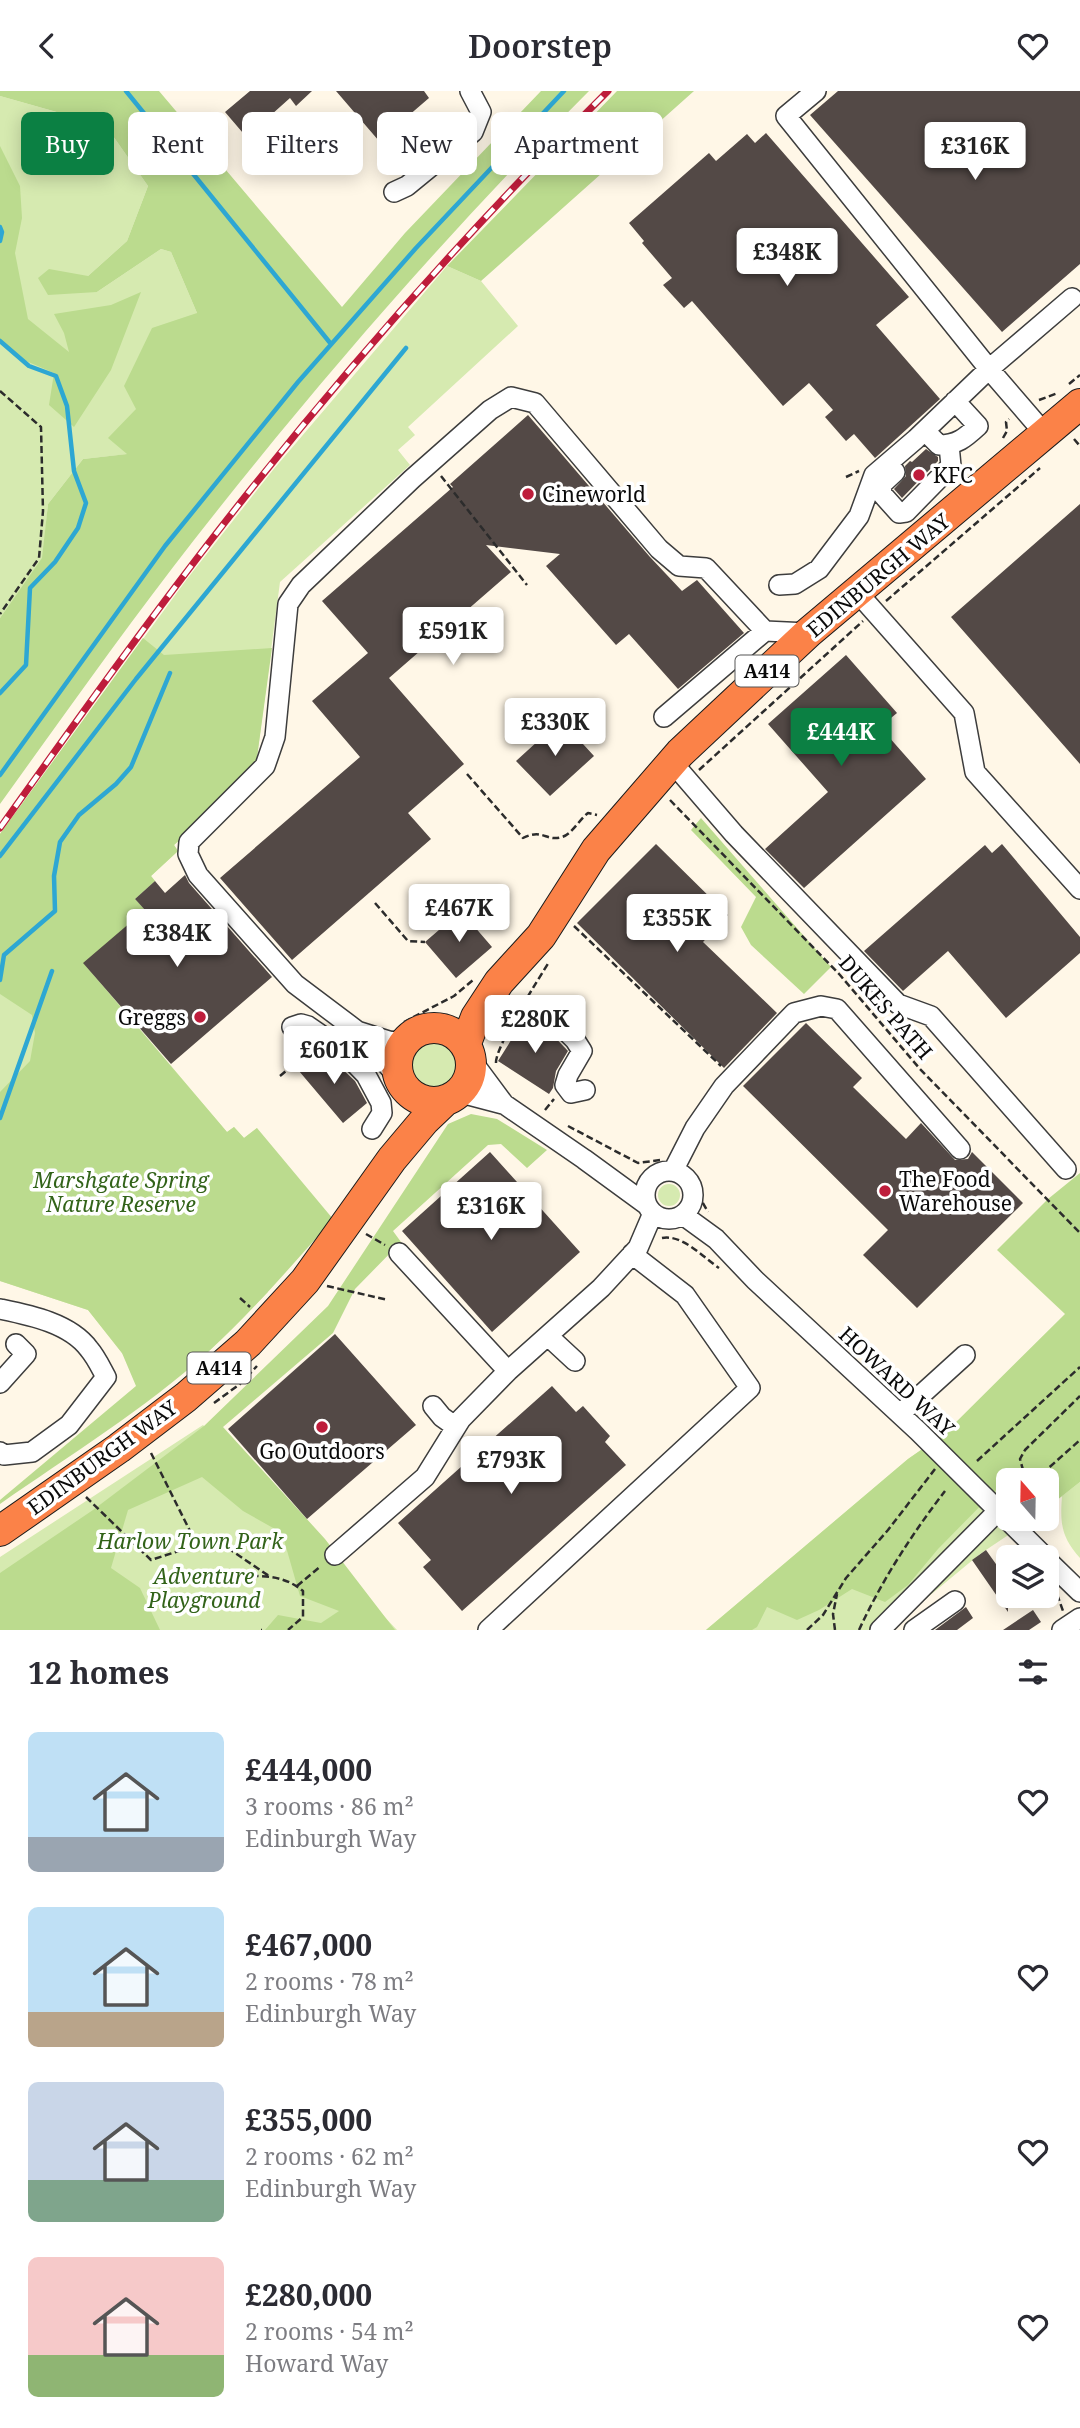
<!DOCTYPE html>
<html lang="en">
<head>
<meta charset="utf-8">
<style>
	:root { --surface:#fff; --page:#f2f2f3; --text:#2b2b33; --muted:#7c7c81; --accent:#0b8043 }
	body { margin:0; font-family:"Noto Serif",serif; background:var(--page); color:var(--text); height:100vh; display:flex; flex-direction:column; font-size:26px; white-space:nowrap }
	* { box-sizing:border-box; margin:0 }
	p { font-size:23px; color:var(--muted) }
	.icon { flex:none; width:38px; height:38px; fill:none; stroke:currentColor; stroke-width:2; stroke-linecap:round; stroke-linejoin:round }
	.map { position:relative; height:1539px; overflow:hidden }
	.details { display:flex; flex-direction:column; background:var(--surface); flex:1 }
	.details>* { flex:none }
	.banner { position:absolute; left:21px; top:21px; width:700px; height:63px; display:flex; gap:14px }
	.needle { width:46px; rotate:340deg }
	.fabs { position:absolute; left:996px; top:1377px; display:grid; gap:14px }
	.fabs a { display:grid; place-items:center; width:63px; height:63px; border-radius:10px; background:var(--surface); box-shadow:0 4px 18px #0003; font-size:35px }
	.price { position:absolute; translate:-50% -60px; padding:0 16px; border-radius:7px; background:#fff; color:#222; font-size:23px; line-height:46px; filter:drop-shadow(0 2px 4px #0008) }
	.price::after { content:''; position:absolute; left:50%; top:42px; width:21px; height:16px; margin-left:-10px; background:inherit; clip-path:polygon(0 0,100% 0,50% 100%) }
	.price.on { background:var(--accent); color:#fff }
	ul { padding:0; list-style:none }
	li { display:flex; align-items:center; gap:21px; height:175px; padding:0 28px }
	li span { display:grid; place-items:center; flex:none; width:196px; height:140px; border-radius:10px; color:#555 }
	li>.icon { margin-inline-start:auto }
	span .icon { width:84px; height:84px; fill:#fffc; stroke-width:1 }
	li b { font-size:30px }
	h2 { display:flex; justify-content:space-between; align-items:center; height:84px; padding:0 28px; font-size:30px }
	.chip { padding:0 24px; border-radius:10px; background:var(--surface); box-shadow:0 4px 18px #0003; font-size:24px; line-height:63px }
	.chip.on { background:var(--accent); color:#fff }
	header { display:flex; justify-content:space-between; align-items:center; height:91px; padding:0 28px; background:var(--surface); font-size:32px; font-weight:600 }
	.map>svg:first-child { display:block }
</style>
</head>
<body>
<header><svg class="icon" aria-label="back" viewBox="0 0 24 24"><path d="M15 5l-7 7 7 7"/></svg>Doorstep<svg class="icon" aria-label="heart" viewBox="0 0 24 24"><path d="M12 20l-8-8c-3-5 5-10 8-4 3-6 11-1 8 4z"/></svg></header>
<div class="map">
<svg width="1080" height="1539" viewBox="0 0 1080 1539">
	<rect width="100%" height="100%" fill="#fff7e7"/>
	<path fill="#d6eab0" d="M 0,5 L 106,35 L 148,95 L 127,150 L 88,185 L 97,201 L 161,158 L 171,161 L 197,222 L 136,318 L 128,363 L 83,368 L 48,413 L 43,467 L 0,527 Z
		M 447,175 L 481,190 L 518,235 L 408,336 L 415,344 L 398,359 L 410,374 L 280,491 L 255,681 L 174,754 L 178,760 L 151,785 L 155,790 L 135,808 L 145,819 L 84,872 L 227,1041 L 234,1036 L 244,1047 L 257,1037 L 268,1201 L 208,1261 L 155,1304 L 88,1219 L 0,1190 L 0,743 L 187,488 L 273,379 Z
		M407 973a28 28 0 1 1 56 0a28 28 0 1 1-56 0Z
		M658 1104a11 11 0 1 1 22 0a11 11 0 1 1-22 0Z
		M 203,1334 L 397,1539 L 0,1539 L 0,1466 Z
		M 944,1343 L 1008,1409 L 1008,1428 L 1027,1428 L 1029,1430 L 980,1463 L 888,1539 L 706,1539 L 908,1368 Z
		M 1080,1391 L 1080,1467 C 1061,1446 1060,1432 1062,1405 Z"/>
	<path fill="#bbdb8e" d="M 0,0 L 159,0 L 342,216 L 405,142 L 541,0 L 589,0 C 448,141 317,292 194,449 C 127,535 64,624 0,713 L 0,527 L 42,467 L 48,413 L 83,368 L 127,363 L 108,347 L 136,318 L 124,295 L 152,237 L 197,222 L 171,161 L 161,158 L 97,201 L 48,204 L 38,187 L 49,178 L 88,185 L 127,150 L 148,95 L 106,35 L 0,5 Z
		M 617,0 L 694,0 L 481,190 L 447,175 Z
		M 0,55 L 20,95 L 22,127 L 15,162 L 28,228 L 69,261 L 64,242 L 54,223 L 111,214 L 141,201 L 111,279 L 74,336 L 49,314 L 54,282 L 19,267 L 0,250 Z
		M 143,547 L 164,564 L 272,557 L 255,681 L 174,754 L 178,760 L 151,785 L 155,790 L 135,808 L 145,819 L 84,873 L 227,1041 L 234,1036 L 244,1047 L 257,1037 L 333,1128 C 293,1173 253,1220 208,1261 C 145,1318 70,1364 0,1413 L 0,1409 L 136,1295 L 122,1262 L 88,1219 L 0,1190 L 0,1001 L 30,970 L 35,942 L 32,924 L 0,903 L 0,743 Z
		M 701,727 L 831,876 L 804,903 L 751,854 L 741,836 L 756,806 L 691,739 Z
		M 471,1023 L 497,1028 L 547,1059 L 527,1077 L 501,1053 L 488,1054 L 393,1140 L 401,1151 L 355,1198 L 333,1242 L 223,1336 L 325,1448 L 395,1539 L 265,1539 L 278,1524 L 321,1532 L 339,1520 L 300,1505 L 282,1442 L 243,1420 L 202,1386 L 128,1419 L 111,1477 L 140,1497 L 160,1539 L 0,1539 L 0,1482 L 93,1419 L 204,1335 L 328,1215 L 448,1033 Z
		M 1080,1082 L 1080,1391 L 1047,1417 L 1046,1390 L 1008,1390 L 1008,1409 L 997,1398 L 938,1458 L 908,1494 L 885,1511 L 852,1498 L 819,1519 L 797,1529 L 767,1516 L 757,1536 L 752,1539 L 706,1539 L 908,1368 L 944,1343 L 1065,1223 L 997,1159 L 1048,1108 Z"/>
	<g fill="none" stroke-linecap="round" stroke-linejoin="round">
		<path stroke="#2da7d3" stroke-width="4.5" d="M 126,0 L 331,253
			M 0,136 L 2,141 L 0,150
			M 0,250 L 29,275 L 56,285 L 67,315 L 74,380 L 86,412 L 78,437 L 55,471 L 30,497 L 26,574 L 0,602
			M 0,684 L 165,455 L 298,291 L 416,157 L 564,0
			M 0,765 L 136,588 L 406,257
			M 0,889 L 4,864 L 55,820 L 54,785 L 60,751 L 79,724 L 116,693 L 131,676 L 170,582
			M 0,1027 L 52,880"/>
	</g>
	<path fill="#534946" d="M 250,0 L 312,0 L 296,15 L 290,7 L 271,24 L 292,48 L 267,70 L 225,21 Z
		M 336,0 L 424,0 L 429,7 L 379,50 Z
		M 838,0 L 1080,0 L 1080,173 L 1002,241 L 810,24 Z
		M 766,42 L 909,206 L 876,234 L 940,308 L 875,367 L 854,343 L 846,350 L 825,326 L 833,319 L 809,292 L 783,315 L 692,210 L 684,217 L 663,194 L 672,187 L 642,152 L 644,150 L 629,132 L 709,62 L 716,70 L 747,43 L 755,52 Z
		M 528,324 L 650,466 L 682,500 L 697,489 L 744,542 L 678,598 L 629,543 L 616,554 L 546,475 L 560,463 L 486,454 L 511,481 L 389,587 L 464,673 L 408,722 L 431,748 L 292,869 L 220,787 L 360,666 L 312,610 L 368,562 L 322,510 L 453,396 L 450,393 Z
		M 926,358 L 938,366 L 938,370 L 902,407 L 894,398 L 906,385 L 905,375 L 910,370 L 912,371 Z
		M 1080,413 L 1080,673 L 951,526 Z
		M 846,564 L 897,622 L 880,636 L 926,688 L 804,797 L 765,758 L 828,701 L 768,633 Z
		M 561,629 L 594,665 L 550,705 L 516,670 Z
		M 656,753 L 728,824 L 703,851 L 777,922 L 724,977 L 577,832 Z
		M 1002,753 L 1080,846 L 1080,862 L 1006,927 L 948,860 L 903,900 L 864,860 L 985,754 L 992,762 Z
		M 185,784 L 189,792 L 272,886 L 171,973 L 83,872 L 145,819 L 135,808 L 155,790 L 165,802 Z
		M 461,820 L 492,856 L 456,887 L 425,851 Z
		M 525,927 L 544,939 L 546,937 L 568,960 L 556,980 L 553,997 L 549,1003 L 498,970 Z
		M 806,932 L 862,987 L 853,996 L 906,1048 L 921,1032 L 955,1069 L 968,1068 L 972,1061 L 1023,1112 L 917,1217 L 863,1164 L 888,1139 L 743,995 Z
		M 323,960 L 355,990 L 367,1012 L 343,1032 L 299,980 Z
		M 490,1061 L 580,1161 L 492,1241 L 402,1140 Z
		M 335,1243 L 416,1334 L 307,1428 L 228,1338 Z
		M 552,1295 L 576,1321 L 583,1315 L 610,1345 L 605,1351 L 626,1374 L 462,1520 L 423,1476 L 431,1469 L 398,1432 Z
		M 986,1459 L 1008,1490 L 1008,1521 L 972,1469 Z
		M 966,1516 L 973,1527 L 957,1539 L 935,1539 Z
		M 1033,1519 L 1041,1531 L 1029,1539 L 1003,1539 Z"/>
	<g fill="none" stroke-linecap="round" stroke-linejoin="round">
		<defs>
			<path id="minor" d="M 816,0 L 786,25 L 989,278 L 1072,207
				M 394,101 L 407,95 L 473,41 L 481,21 L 470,0
				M 925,340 L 939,354 C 957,354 965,347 978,335 L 955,310
				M 895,381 L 881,394 L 882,403 L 899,422 L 906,421 L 951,375 L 949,354
				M 779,494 L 795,493 L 819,478 L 859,425 L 874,384 L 916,348 L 989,278 L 1045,343
				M 857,501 L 964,622 L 975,681 L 1080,798
				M 664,626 L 765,540 L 808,542
				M 672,671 L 734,743 L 898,913 L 931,925 L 1066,1078
				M 551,915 L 553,927 L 575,949 L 582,960 L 568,984 L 565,994 L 571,1002 L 585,999
				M 292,936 L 301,933 L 308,935 L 340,957 L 366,984 L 381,1012 L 382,1022 L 372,1038
				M 357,940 L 392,951 L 407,948
				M 472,970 L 504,1013 L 584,1068 L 647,1114
				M 399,987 L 356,939 L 295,893 L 198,784 L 188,763 L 189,751 L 265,675 L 275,646 L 288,513 L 301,494 L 412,388 L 490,319 L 511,306 L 535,312 L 659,458 L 679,475 L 706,477 L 765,540
				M 452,1007 L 465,1003 L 503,1013
				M645 1104a24 24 0 1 1 48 0a24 24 0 1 1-48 0Z
				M 673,1080 L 695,1037 L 724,995 L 794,922 L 821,915 L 837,918 L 960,1058
				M 683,1124 L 716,1148 L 755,1189 L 918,1340 L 1045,1466
				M 399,1162 L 508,1280
				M 0,1218 C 29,1224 70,1232 89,1258 C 96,1266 101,1277 106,1286 L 69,1334 L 32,1361 L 4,1364 L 0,1361
				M 548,1245 L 575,1270
				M 0,1292 L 26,1263 L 16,1253
				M 433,1315 L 442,1326 L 456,1336
				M 900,1323 L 965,1264
				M 335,1464 L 425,1386 L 461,1328 L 508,1280 L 601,1197 L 638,1157 L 653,1122
				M 1046,1468 L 1080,1501
				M 488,1539 L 750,1297 L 685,1204 L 632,1163
				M 880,1539 L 998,1420
				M 914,1539 L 955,1510
				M 1062,1539 L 1080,1527"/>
			<path id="highway" d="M397 974a37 37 0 1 1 74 0a37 37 0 1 1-74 0Z
				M 466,952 L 476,926 L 499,891 L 541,845 L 596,759 L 680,662 L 808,542 L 1080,313
				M 0,1440 L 119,1357 L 186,1306 L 248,1252 L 305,1190 L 392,1068 L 424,1030 L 445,1010"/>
		</defs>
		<use href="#minor" stroke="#3d3d3d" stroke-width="22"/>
		<use href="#highway" stroke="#1b1b1b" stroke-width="32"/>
		<path stroke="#2c2c2c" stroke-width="2.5" stroke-dasharray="7 3.5" stroke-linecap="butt" d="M 1069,293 L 1080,284
			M 0,300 L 41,336 L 43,420 L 39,467 L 0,523
			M 1039,309 L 1058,302
			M 1003,347 L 1007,340 L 1006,331 L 1009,328
			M 1074,348 L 1080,355
			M 441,385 L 527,494
			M 846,386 L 859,380
			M 886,510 L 1040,377
			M 699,679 L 863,530
			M 467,683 L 523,747 C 543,737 546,751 562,746 C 572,743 579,729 588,722 L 597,724
			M 670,709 L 840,884 L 920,978 L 1080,1142
			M 375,812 L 408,850 L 425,851
			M 574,835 L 721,975
			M 404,931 L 454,905 L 473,889
			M 496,972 C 495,956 538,889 549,871
			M 280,985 L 312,958
			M 545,1019 L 554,1008
			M 568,1035 L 638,1072 L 660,1069
			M 692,1083 L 697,1090 L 699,1105 L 708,1121
			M 366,1143 L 385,1154
			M 662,1147 C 682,1143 703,1166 719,1177
			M 327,1195 L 388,1209
			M 240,1207 L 250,1216
			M 214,1312 L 240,1293 L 257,1275
			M 151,1362 L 197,1454 L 216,1449 L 269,1485
			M 977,1370 L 1080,1276
			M 1026,1390 L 1020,1368 L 1025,1359 L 1080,1305
			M 1034,1390 L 1080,1349
			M 86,1406 L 151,1469 L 197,1454
			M 1039,1428 L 1042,1438
			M 241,1485 C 264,1485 284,1484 303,1500 L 303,1526 L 288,1539
			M 297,1495 L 321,1475
			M 1049,1496 L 1058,1506 L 1063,1520
			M 261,1539 L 262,1539
			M 807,1539 L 823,1524 L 846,1487 L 888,1439 L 935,1378
			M 835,1539 L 833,1523 L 837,1503
			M 859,1539 C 882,1489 912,1443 945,1400"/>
		<use href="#minor" stroke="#fff" stroke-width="19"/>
		<use href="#highway" stroke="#fb8248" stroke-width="30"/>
		<defs>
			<path id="rail" d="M 0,737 C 82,622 164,507 252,397 C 363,258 482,125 608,0"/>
		</defs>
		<use href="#rail" stroke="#be1d3b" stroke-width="7"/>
		<use href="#rail" stroke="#fff" stroke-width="4.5" stroke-dasharray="13" stroke-linecap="butt"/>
	</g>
	<g fill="#be1d3b" stroke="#fff" stroke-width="2.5">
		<circle cx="919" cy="384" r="7"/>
		<circle cx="528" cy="403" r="7"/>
		<circle cx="200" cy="926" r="7"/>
		<circle cx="885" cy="1100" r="7"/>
		<circle cx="322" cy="1336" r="7"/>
	</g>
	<g text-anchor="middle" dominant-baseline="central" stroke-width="7" stroke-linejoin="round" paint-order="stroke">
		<g fill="#fff" stroke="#545454" stroke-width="2">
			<rect x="735.5" y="564.5" width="63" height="31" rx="5"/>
			<rect x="187.5" y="1261.5" width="63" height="31" rx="5"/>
		</g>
		<g font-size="19" font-weight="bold" fill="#0a0a0a">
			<text x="767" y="580">A414</text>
			<text x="219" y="1277">A414</text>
		</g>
		<g font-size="21" fill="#0a0a0a" stroke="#fff" text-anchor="start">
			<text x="933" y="384">KFC</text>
			<text x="542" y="403">Cineworld</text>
			<text x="186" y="926" text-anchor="end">Greggs</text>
			<text x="899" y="1088">The Food<tspan x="899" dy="24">Warehouse</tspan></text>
			<text x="322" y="1360" text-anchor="middle">Go Outdoors</text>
		</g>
		<g font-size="21" fill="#0a0a0a" stroke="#fff">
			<text transform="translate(878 484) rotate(-40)">EDINBURGH WAY</text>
			<text transform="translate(886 916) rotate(49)">DUKES PATH</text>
			<text transform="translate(897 1290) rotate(43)">HOWARD WAY</text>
			<text transform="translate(102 1366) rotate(-36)">EDINBURGH WAY</text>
		</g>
		<g font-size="21" font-style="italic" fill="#326319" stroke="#fff">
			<text x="121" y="1089">Marshgate Spring<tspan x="121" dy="24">Nature Reserve</tspan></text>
			<text x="190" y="1450">Harlow Town Park</text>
			<text x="204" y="1485">Adventure<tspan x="204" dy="24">Playground</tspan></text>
		</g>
	</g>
</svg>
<div class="fabs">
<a><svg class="needle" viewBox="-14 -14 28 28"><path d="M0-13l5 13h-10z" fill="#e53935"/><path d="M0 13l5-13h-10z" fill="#7c7c81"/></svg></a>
<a><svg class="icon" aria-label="layers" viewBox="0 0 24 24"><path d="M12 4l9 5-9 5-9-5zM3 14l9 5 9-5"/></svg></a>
</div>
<b class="price" style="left:975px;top:91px">£316K</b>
<b class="price" style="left:787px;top:197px">£348K</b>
<b class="price" style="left:453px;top:576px">£591K</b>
<b class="price" style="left:555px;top:667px">£330K</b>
<b class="price on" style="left:841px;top:677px">£444K</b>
<b class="price" style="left:459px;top:853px">£467K</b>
<b class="price" style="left:677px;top:863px">£355K</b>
<b class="price" style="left:177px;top:878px">£384K</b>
<b class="price" style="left:535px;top:964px">£280K</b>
<b class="price" style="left:334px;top:995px">£601K</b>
<b class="price" style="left:491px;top:1151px">£316K</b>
<b class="price" style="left:511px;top:1405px">£793K</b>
<div class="banner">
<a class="chip on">Buy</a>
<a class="chip">Rent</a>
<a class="chip">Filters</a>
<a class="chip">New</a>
<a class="chip">Apartment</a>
</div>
</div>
<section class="details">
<h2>12 homes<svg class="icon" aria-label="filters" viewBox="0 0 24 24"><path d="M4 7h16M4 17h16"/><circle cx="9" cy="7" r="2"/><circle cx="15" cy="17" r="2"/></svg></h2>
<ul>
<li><span style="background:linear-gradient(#bfe0f5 75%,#9aa5b1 0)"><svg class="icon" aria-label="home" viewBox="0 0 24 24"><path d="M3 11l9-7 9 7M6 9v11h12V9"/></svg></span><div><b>£444,000</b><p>3 rooms · 86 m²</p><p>Edinburgh Way</p></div><svg class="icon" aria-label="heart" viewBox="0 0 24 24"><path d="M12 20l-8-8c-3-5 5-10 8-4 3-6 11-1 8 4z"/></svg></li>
<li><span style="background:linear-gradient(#bfe0f5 75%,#b9a48a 0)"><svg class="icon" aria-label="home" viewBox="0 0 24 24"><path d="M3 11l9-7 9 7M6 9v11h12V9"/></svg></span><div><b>£467,000</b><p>2 rooms · 78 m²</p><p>Edinburgh Way</p></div><svg class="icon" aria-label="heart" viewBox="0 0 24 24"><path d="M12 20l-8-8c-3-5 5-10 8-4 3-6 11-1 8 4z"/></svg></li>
<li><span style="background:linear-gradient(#c9d6e8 70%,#7fa58c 0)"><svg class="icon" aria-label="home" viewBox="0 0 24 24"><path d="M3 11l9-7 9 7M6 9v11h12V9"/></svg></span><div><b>£355,000</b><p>2 rooms · 62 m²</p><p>Edinburgh Way</p></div><svg class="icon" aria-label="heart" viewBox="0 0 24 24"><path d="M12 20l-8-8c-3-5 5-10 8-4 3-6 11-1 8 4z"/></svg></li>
<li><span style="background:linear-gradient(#f6c9c9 70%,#8fb573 0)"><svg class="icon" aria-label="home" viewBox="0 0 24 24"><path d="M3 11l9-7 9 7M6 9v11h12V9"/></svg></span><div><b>£280,000</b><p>2 rooms · 54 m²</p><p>Howard Way</p></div><svg class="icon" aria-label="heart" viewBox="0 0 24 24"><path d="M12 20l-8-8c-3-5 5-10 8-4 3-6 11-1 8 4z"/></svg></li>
</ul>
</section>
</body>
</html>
